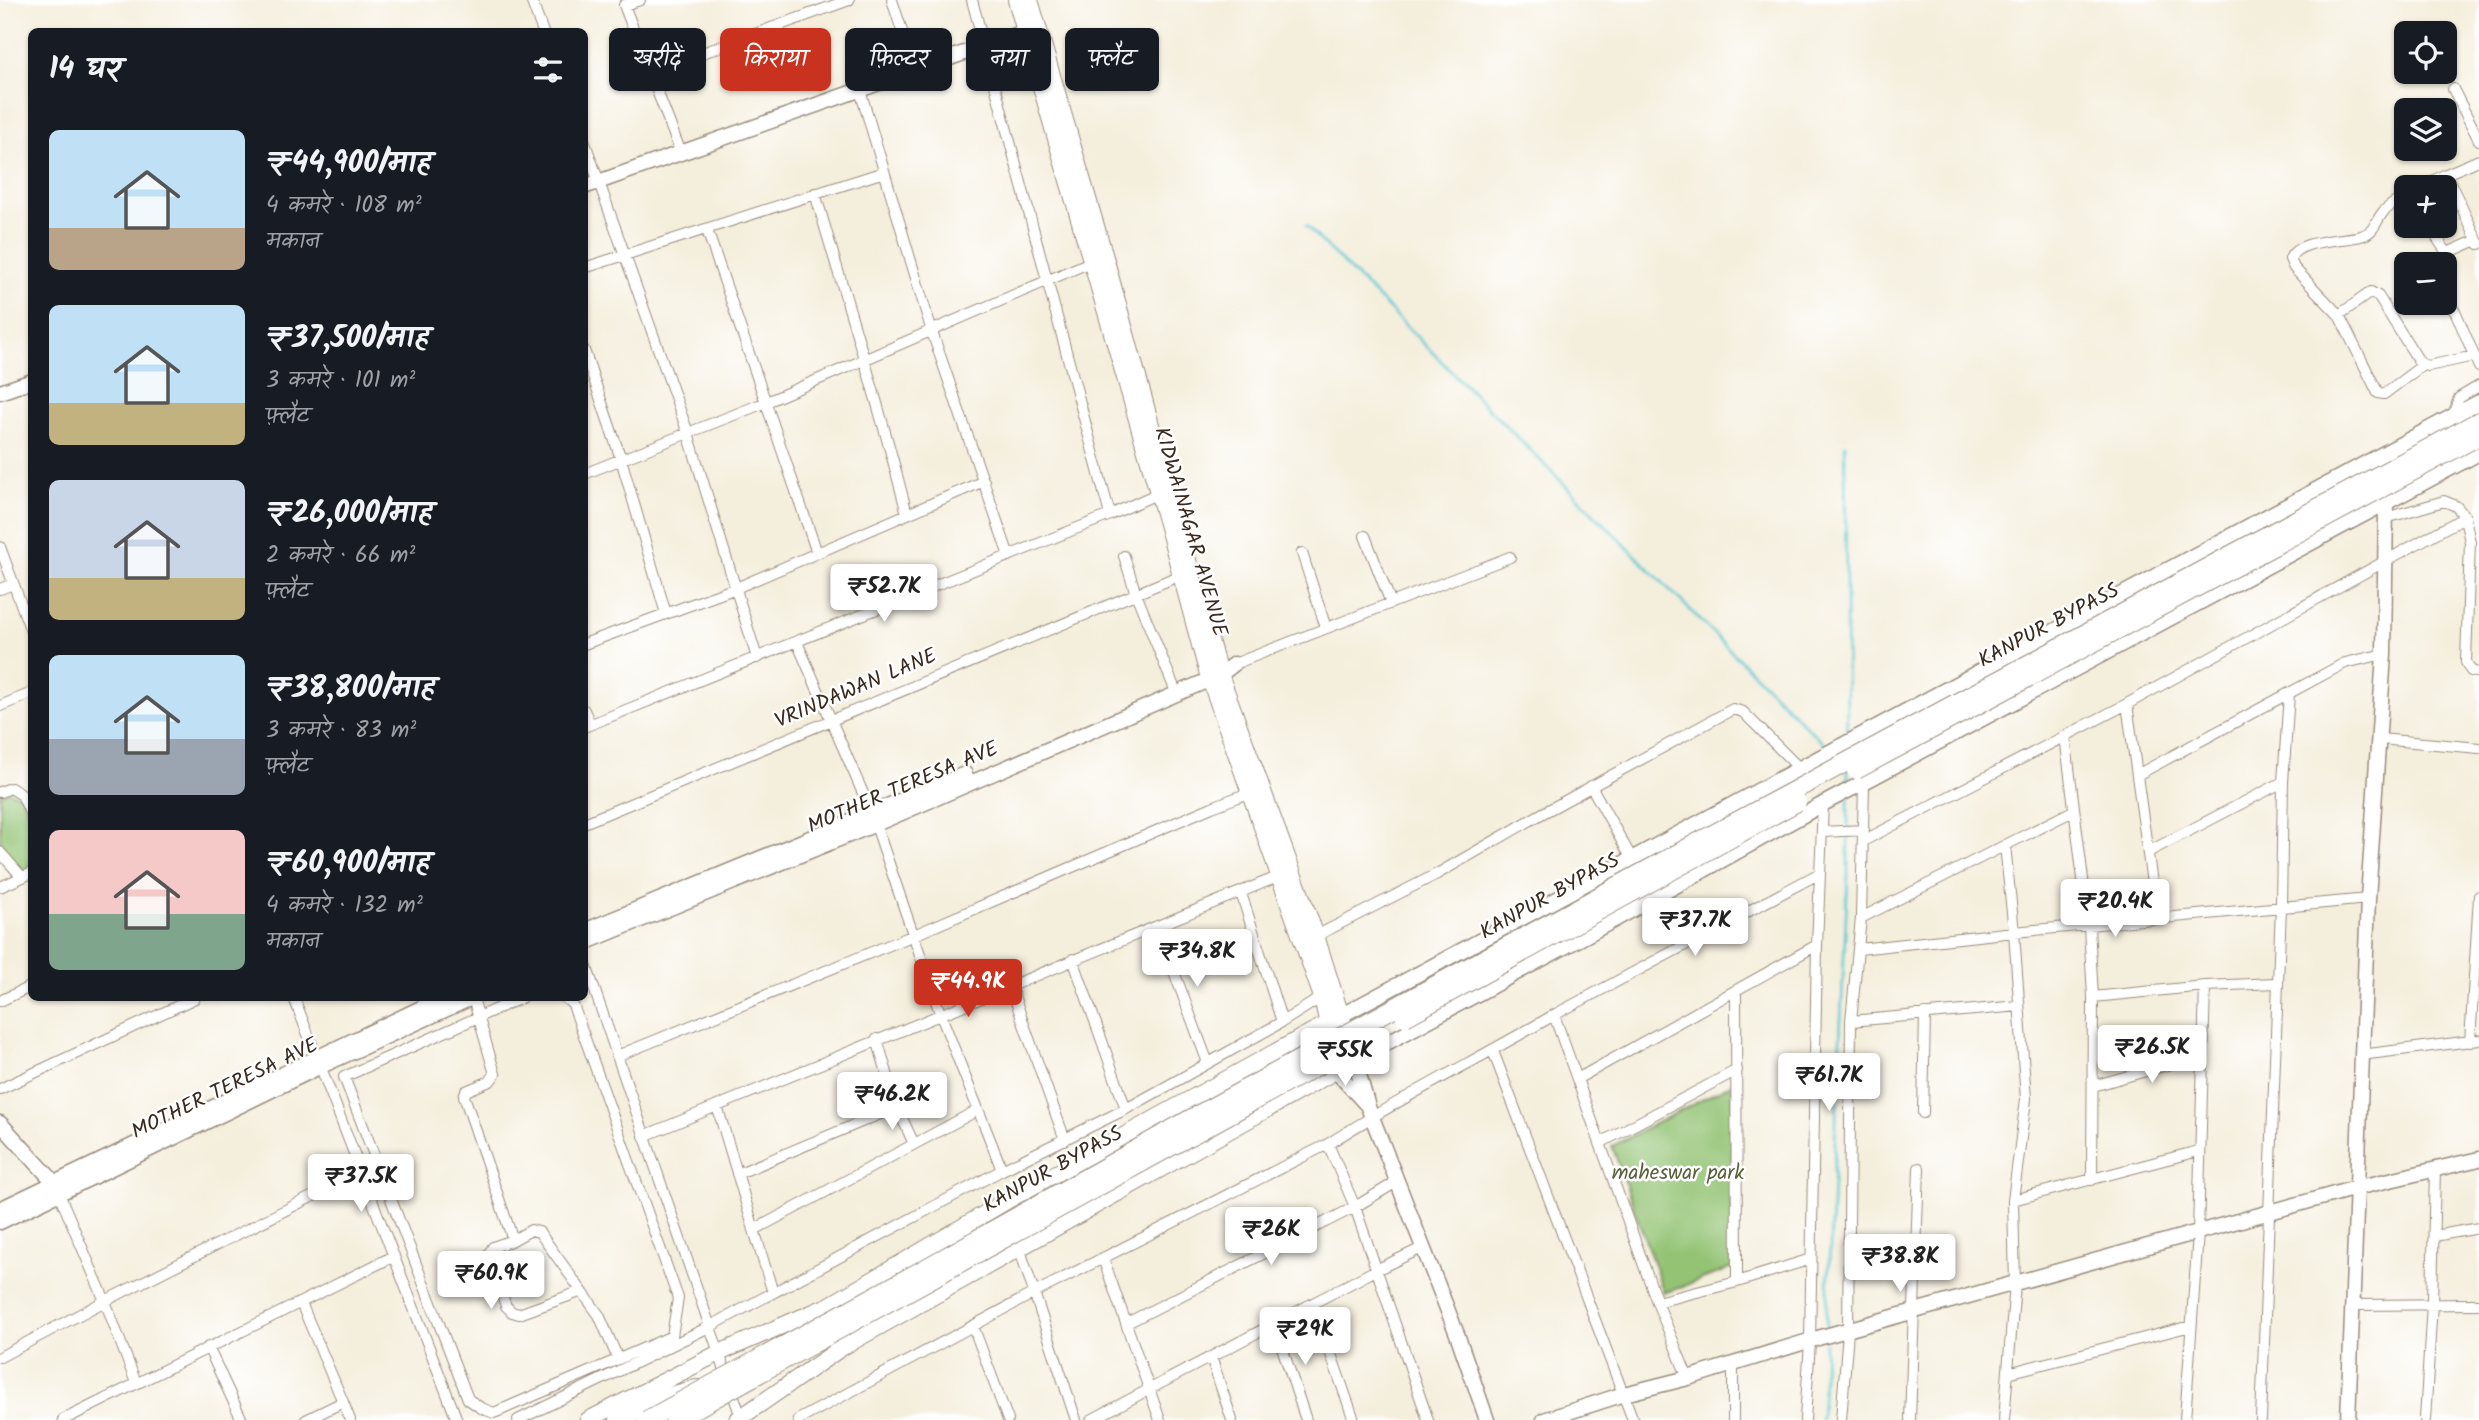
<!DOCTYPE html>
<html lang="hi">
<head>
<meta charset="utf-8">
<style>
	:root { --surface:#171b24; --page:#20242c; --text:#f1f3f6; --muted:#9ea1a6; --accent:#c8321e }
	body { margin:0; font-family:Kalam,"Playpen Sans Deva",sans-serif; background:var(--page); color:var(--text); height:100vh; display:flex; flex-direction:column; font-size:26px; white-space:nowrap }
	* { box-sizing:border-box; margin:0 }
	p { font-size:23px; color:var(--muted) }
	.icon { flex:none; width:38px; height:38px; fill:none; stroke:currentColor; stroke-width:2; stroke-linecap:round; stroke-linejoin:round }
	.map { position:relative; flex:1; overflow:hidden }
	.panel { position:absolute; left:28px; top:28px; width:560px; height:973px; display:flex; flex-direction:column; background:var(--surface); border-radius:10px; box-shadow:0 2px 5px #0004 }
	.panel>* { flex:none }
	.banner { position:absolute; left:609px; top:28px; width:665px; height:63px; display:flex; gap:14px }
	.fabs { position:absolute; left:2394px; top:21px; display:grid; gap:14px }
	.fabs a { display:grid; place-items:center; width:63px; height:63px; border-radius:10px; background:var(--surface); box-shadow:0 2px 5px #0004; font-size:35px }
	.price { position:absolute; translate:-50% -60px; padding:0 16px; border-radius:7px; background:#fff; color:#222; font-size:23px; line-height:46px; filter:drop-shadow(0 2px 4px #0008) }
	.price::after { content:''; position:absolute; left:50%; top:42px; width:21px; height:16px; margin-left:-10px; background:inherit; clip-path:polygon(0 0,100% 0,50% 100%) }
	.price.current { background:var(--accent); color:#fff }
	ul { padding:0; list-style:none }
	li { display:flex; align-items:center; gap:21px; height:175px; padding:0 21px }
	li span { display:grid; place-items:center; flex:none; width:196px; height:140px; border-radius:10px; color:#555 }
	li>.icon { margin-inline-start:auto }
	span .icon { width:84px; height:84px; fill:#fffc; stroke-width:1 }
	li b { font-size:30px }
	h2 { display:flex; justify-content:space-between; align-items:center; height:84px; padding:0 21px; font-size:30px }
	.chip { padding:0 24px; border-radius:10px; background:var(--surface); box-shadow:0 2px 5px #0004; font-size:24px; line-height:63px }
	.chip.current { background:var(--accent); color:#fff }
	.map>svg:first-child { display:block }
</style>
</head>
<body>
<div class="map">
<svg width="2479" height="1420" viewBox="0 0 2479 1420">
	<rect width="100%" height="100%" fill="#fff"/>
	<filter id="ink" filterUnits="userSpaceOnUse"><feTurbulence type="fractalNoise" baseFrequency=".0143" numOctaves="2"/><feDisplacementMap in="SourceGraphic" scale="14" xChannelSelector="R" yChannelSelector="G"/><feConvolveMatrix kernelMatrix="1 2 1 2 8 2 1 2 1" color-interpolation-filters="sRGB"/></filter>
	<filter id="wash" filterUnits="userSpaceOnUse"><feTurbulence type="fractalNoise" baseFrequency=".00686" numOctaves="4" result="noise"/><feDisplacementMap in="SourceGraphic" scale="28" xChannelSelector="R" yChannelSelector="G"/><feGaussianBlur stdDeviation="1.57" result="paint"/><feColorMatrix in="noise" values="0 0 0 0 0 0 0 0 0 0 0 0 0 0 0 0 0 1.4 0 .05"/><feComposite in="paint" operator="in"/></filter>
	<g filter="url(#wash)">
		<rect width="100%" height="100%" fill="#f4eedc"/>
		<path fill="#93c373" stroke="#677648" stroke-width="2" d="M 9,791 L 21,796 L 31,821 L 31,871 L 22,876 L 0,850 L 0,794 Z
			M 1732,1084 L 1732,1268 L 1664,1293 L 1612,1146 Z"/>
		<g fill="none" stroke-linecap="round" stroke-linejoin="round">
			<path stroke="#5bc7d3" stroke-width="2.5" d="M 1306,226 L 1828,748
				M 1845,444 L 1847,735
				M 1848,784 L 1848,770
				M 1826,1329 L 1848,875 L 1848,798
				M 1821,1420 L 1825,1343"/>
		</g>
	</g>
	<g filter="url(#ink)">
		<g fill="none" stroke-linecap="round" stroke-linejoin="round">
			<defs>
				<path id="street" d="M 531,0 L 543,32
					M 640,0 L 624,5 L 681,153
					M 892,0 L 915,71
					M 972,0 L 1110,515
					M 650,72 L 849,0
					M 2453,89 L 2479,140
					M 860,90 L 932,332 L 1009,556
					M 584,140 L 688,433 L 757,658
					M 2446,174 L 2479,244
					M 2421,187 L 2446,174 L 2479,160
					M 815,193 C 846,300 880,406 907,514
					M 2406,196 C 2398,201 2390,205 2383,212 C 2375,222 2375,232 2361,236 C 2342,241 2297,239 2290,259 L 2294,268 L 2339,315 L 2378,393 L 2384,394 L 2423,365
					M 2429,226 L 2447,253 L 2477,240
					M 707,230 L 817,553
					M 584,268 L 884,172
					M 2445,298 L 2456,313 L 2479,367
					M 2339,315 L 2371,292 L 2378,296 L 2420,363 L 2428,366 L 2474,356
					M 584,350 L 621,459 L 666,614
					M 2453,416 L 2459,398 L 2479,386
					M 584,474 L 764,403 L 1095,260
					M 2386,518 L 2444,501 L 2456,506 L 2465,517 L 2470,542 L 2466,662 L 2471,671 L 2479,673
					M 1365,536 L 1391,603
					M 0,547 L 32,634
					M 1302,553 L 1326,628
					M 1124,556 L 1136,594 L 1176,692
					M 0,589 L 13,584
					M 797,642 L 872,814 L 940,1013 L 1002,1170
					M 584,644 L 736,588 L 984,481
					M 1234,664 L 1510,557
					M 2127,704 L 2157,919
					M 0,706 L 32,693
					M 584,710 L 590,724
					M 584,727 L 1110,515 L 1161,492
					M 2065,736 L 2089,927 L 2093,997 L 2092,1180
					M 2380,739 L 2479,748
					M 2137,775 L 2345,663 L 2384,654
					M 1591,786 L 1632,859
					M 0,792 L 11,788 L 22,795 L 32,817
					M 584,823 L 1181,575
					M 1822,832 L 1864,830
					M 1863,841 L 2127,704 L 2465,517
					M 0,852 L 22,877
					M 2148,852 L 2283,782
					M 0,887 L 32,873
					M 1241,893 L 1282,1022
					M 1861,918 L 2073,811
					M 1157,926 L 1208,1063
					M 1316,936 L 1437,874 L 1543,813 L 1733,709 L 1743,712 L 1799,768
					M 1859,949 L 2014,932 L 2368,899
					M 584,959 L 742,1420
					M 1010,985 L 1065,1140
					M 2093,997 L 2205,986 L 2277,983
					M 294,998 L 457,1420
					M 473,998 L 495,1074 L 490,1081 L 466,1091 L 464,1096 L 513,1240 L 531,1230 L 539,1232 L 599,1315 L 618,1359
					M 521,998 L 344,1077 L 468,1399 L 481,1408 L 494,1413 L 672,1336 L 678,1298 L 573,1005 L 565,998
					M 0,1001 L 32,986
					M 1554,1015 L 1820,873
					M 1851,1021 L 2019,1006
					M 2470,1042 L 2479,896
					M 1493,1051 L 1633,1420
					M 2361,1055 L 2479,1040
					M 617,1056 L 914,935 L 1212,807 L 1251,792
					M 1577,1079 L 1817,945
					M 2093,1086 L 2202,1055
					M 0,1089 L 195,998
					M 717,1106 L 773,1293
					M 897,1107 L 914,1144
					M 1126,1109 L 1282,1022 L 1322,997
					M 1923,1113 L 1925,1014
					M 644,1136 L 1282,875
					M 1600,1143 L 1737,1070
					M 1328,1144 L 1355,1207 L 1428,1420
					M 737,1174 L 897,1107 L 877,1039
					M 2013,1200 L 2198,1151
					M 754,1230 L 978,1110
					M 2434,1236 L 2479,1228
					M 513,1240 L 493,1247 L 488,1255 L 506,1306 L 512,1312 L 519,1314 L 582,1291
					M 1019,1247 L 1076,1420
					M 1103,1258 L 1160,1420
					M 1737,1282 L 1811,1259
					M 1657,1302 L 1737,1282 L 1736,990
					M 301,1303 L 343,1402 L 306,1420
					M 1313,1303 L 1354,1420
					M 2352,1305 L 2479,1304
					M 1127,1323 L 1355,1207 L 1398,1181
					M 1274,1323 L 1306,1420
					M 973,1326 L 1008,1420
					M 208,1347 L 242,1420
					M 0,1357 L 105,1301 L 57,1189
					M 1211,1357 L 1232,1420
					M 2008,1373 L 2191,1326
					M 136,1383 L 105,1301 L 361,1172
					M 343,1402 L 350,1420
					M 63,1420 L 394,1256
					M 518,1420 L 709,1327 L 1002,1170 L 1126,1109 L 1073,959
					M 798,1420 L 1034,1293 L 1328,1144 C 1401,1097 1479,1059 1554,1015 L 1657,1302 L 1688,1378
					M 1091,1420 L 1376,1270 L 1422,1248
					M 1733,1420 L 1733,1364
					M 1805,1420 L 1810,1341 L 1817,945 L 1823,804
					M 1841,1420 L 1848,1331 L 1851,1021 L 1861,918 L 1864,784
					M 1910,1420 L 1919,1168
					M 2004,1420 L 2015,1284 L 2013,1200 L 2026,1099 L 2014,932 L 2005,845
					M 2185,1420 L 2198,1233 L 2205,986
					M 2261,1420 L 2281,906 L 2283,782 L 2289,694
					M 2425,1420 L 2432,1303 L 2435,1169"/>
				<path id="secondary" d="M 584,187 L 1035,28
					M 0,392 L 32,381
					M 584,931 L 965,774
					M 584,943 L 876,824 L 1220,675 L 1234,664
					M 1342,1015 L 2479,402
					M 1336,1071 L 1365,1103
					M 0,1123 L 54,1182
					M 0,1209 L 442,998
					M 0,1222 L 321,1066 L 471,998
					M 1487,1420 L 1457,1334 L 1368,1107 L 1355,1060 L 1605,925 L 1823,804 L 2479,453
					M 1544,1420 L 1624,1394 L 1688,1378 L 1818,1338 L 2356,1188 L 2479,1159
					M 2348,1420 L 2368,899 L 2384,654 L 2386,504"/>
				<path id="primary" d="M 1016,0 L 1168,527 L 1207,671 L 1322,997 L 1334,1054
					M 588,1420 L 719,1353 L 830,1305 L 1008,1200 L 1335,1019
					M 737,1420 L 841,1348 L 1355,1060 L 1316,936 L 1217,666 L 1105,257 L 1030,0"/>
				<path id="highway" d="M 619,1420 L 671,1396 L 697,1389"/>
			</defs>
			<use href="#street" stroke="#988c7d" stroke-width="12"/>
			<use href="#secondary" stroke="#988c7d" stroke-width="17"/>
			<use href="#primary" stroke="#988c7d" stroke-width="18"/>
			<use href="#highway" stroke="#988c7d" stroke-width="20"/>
			<use href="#street" stroke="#fff" stroke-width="10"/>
			<use href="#secondary" stroke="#fff" stroke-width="14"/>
			<use href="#primary" stroke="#fff" stroke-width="16"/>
			<use href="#highway" stroke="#fff" stroke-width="18"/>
			<defs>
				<path id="highway-bridge" d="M 1856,770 L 2479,436
					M 1405,1017 L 1797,802
					M 647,1420 L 924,1269 L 1190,1119 L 1704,839 L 2479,421
					M 675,1420 L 1368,1038"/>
			</defs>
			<use href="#highway-bridge" stroke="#988c7d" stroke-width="20" stroke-linecap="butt"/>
			<use href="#highway-bridge" stroke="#fff" stroke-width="18"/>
		</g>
	</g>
	<g text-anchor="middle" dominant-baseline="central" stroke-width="5" stroke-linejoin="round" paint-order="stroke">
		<g font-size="21" fill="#3b2a1e" stroke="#fff">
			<text transform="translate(1190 532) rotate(74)">KIDWAINAGAR AVENUE</text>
			<text transform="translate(2049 626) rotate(-28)">KANPUR BYPASS</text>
			<text transform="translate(856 689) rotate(-23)">VRINDAWAN LANE</text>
			<text transform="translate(903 788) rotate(-23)">MOTHER TERESA AVE</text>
			<text transform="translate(1550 897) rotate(-29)">KANPUR BYPASS</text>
			<text transform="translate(225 1089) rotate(-26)">MOTHER TERESA AVE</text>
			<text transform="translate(1053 1170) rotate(-29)">KANPUR BYPASS</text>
		</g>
		<g font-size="21" fill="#5a603c" stroke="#fff">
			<text x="1678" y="1173">maheswar park</text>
		</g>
	</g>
</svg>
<div class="fabs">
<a><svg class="icon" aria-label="locate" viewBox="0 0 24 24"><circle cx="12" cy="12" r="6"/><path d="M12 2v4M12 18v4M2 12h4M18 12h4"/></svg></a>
<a><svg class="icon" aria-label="layers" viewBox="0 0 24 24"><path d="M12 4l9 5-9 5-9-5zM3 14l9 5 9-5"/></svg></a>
<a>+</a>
<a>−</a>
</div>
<b class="price" style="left:884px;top:624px">₹52.7K</b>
<b class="price" style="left:2115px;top:939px">₹20.4K</b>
<b class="price" style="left:1695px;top:958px">₹37.7K</b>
<b class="price" style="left:1197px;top:989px">₹34.8K</b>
<b class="price current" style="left:968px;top:1019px">₹44.9K</b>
<b class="price" style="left:2152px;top:1085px">₹26.5K</b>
<b class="price" style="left:1345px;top:1088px">₹55K</b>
<b class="price" style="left:1829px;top:1113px">₹61.7K</b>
<b class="price" style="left:892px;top:1132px">₹46.2K</b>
<b class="price" style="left:361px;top:1214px">₹37.5K</b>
<b class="price" style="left:1271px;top:1267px">₹26K</b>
<b class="price" style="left:1900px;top:1294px">₹38.8K</b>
<b class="price" style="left:491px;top:1311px">₹60.9K</b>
<b class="price" style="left:1305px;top:1367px">₹29K</b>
<div class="banner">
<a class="chip">खरीदें</a>
<a class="chip current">किराया</a>
<a class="chip">फ़िल्टर</a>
<a class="chip">नया</a>
<a class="chip">फ़्लैट</a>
</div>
<section class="panel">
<h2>14 घर<svg class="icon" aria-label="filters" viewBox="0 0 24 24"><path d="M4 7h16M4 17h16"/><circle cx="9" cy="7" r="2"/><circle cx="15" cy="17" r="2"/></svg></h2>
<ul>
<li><span style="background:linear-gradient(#bfe0f5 70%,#b9a48a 0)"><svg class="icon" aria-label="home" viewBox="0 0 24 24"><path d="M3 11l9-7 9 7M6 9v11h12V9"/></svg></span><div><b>₹44,900/माह</b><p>4 कमरे · 108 m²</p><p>मकान</p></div></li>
<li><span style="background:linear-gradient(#bfe0f5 70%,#c2b280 0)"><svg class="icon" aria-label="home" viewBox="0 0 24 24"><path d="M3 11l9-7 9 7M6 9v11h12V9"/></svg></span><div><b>₹37,500/माह</b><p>3 कमरे · 101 m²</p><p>फ़्लैट</p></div></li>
<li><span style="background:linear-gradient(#c9d6e8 70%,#c2b280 0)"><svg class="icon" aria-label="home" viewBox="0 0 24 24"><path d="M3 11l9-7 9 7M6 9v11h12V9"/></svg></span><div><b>₹26,000/माह</b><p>2 कमरे · 66 m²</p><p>फ़्लैट</p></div></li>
<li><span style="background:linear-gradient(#bfe0f5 60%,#9aa5b1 0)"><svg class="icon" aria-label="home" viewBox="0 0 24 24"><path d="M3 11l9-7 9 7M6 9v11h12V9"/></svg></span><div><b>₹38,800/माह</b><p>3 कमरे · 83 m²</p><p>फ़्लैट</p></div></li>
<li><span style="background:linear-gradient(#f6c9c9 60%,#7fa58c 0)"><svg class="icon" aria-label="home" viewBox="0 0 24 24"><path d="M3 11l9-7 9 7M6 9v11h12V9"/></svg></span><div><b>₹60,900/माह</b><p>4 कमरे · 132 m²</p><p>मकान</p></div></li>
</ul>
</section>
</div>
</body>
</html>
